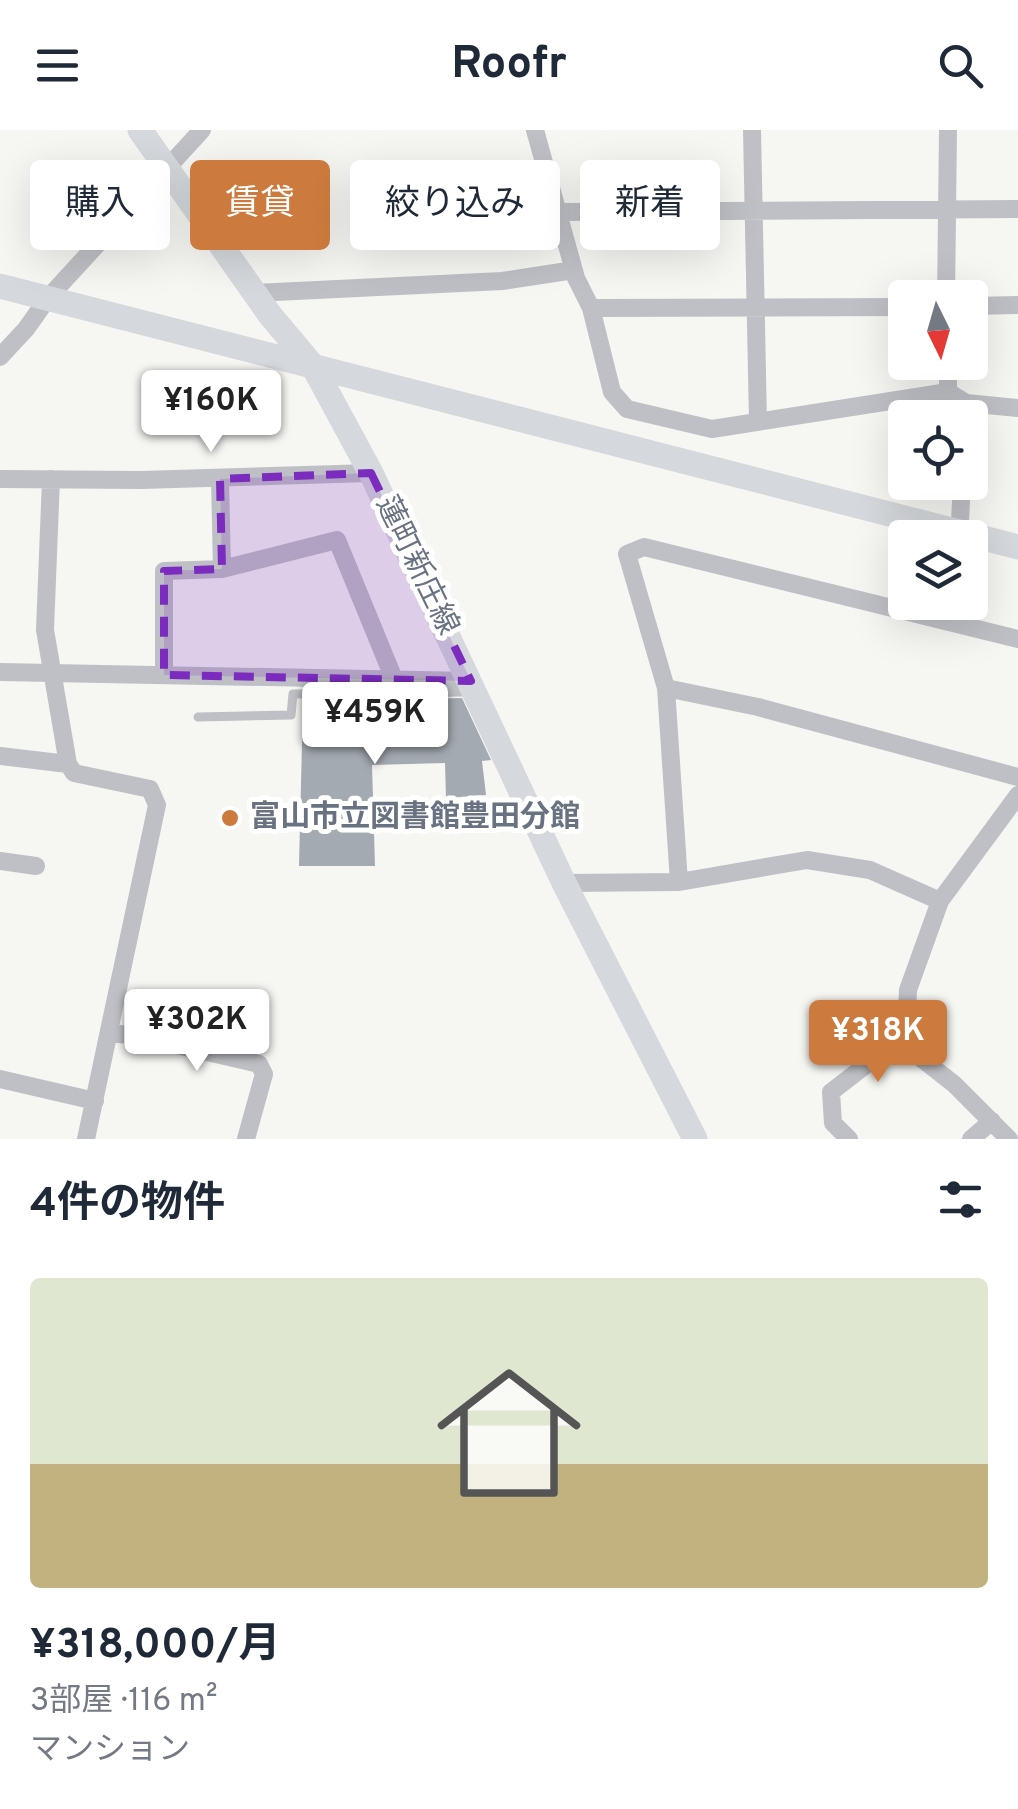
<!DOCTYPE html>
<html lang="ja">
<head>
<meta charset="utf-8">
<style>
	:root { --surface:#fff; --page:#f2f2f3; --text:#1f2937; --muted:#747a83; --accent:#cc7a3d }
	body { margin:0; font-family:Overpass,"Noto Sans JP",sans-serif; background:var(--page); color:var(--text); height:100vh; display:flex; flex-direction:column; font-size:38px; white-space:nowrap }
	* { box-sizing:border-box; margin:0 }
	p { font-size:32px; color:var(--muted) }
	.icon { flex:none; width:55px; height:55px; fill:none; stroke:currentColor; stroke-width:2; stroke-linecap:round; stroke-linejoin:round }
	.map { position:relative; height:1009px; overflow:hidden }
	.drawer { display:flex; flex-direction:column; background:var(--surface); flex:1 }
	.drawer>* { flex:none }
	.guide { position:absolute; left:30px; top:30px; width:960px; height:90px; display:flex; gap:20px }
	.needle { width:65px; rotate:175deg }
	.fabs { position:absolute; left:888px; top:150px; display:grid; gap:20px }
	.fabs a { display:grid; place-items:center; width:100px; height:100px; border-radius:10px; background:var(--surface); box-shadow:0 10px 40px #0002; font-size:50px }
	.price { position:absolute; translate:-50% -85px; padding:0 22px; border-radius:10px; background:#fff; color:#222; font-size:32px; line-height:65px; filter:drop-shadow(0 2px 5px #0008) }
	.price::after { content:''; position:absolute; left:50%; top:60px; width:30px; height:22px; margin-left:-15px; background:inherit; clip-path:polygon(0 0,100% 0,50% 100%) }
	.price.selected { background:var(--accent); color:#fff }
	ul { padding:0; list-style:none }
	li { display:grid; align-content:center; gap:20px; height:530px; padding:0 30px }
	li span { display:grid; place-items:center; height:310px; border-radius:10px; color:#555 }
	li>.icon { margin-inline-start:auto }
	span .icon { width:180px; height:180px; fill:#fffc; stroke-width:1 }
	li b { font-size:42px }
	h2 { display:flex; justify-content:space-between; align-items:center; height:120px; padding:0 30px; font-size:42px }
	.tag { padding:0 35px; border-radius:10px; background:var(--surface); box-shadow:0 10px 40px #0002; font-size:35px; line-height:90px }
	.tag.selected { background:var(--accent); color:#fff }
	header { display:flex; justify-content:space-between; align-items:center; height:130px; padding:0 30px; background:var(--surface); font-size:45px; font-weight:700 }
	.map>svg:first-child { display:block }
</style>
</head>
<body>
<header><svg class="icon" aria-label="menu" viewBox="0 0 24 24"><path d="M4 6h16M4 12h16M4 18h16"/></svg>Roofr<svg class="icon" aria-label="search" viewBox="0 0 24 24"><circle cx="10" cy="10" r="6"/><path d="M15 15l6 6"/></svg></header>
<div class="map">
<svg width="1018" height="1009" viewBox="0 0 1018 1009">
	<rect width="100%" height="100%" fill="#f6f6f3"/>
	<path fill="#a4aab1" d="M 34,73 L 81,75 L 80,107 L 33,105 Z
		M 462,568 L 491,630 L 482,631 L 486,665 L 446,668 L 445,633 L 372,635 L 375,736 L 299,736 L 303,572 Z"/>
	<g fill="none" stroke-linecap="round" stroke-linejoin="round">
		<path stroke="#bec0c5" stroke-width="9" d="M 198,587 L 291,585 L 293,564 L 469,562"/>
		<path stroke="#bec0c5" stroke-width="18" d="M 535,0 L 576,148 L 591,178 L 612,262 L 627,279 L 712,299 L 948,262 L 966,273 L 965,288
			M 752,0 L 758,292
			M 560,82 L 1018,79
			M 255,163 L 502,151 L 574,140
			M 946,168 L 948,0
			M 970,176 L 1018,175
			M 591,178 L 905,177
			M 0,227 L 26,199 L 48,168 L 202,0
			M 948,232 L 948,262
			M 966,273 L 1018,278
			M 0,349 L 142,350 L 371,343
			M 51,349 L 45,500 L 68,634 L 74,643 L 150,659 L 157,675 L 86,1009
			M 220,349 L 222,439
			M 955,408 L 960,391 L 962,352
			M 1018,509 L 644,417 L 627,424 L 666,558 L 758,577 L 1018,647
			M 0,542 L 471,551
			M 164,545 L 164,441 L 222,439 L 337,410 L 394,549
			M 666,558 L 679,752
			M 0,626 L 68,634
			M 0,731 L 36,736
			M 564,753 L 679,752 L 807,730 L 870,740 L 940,771
			M 110,903 L 138,906 L 259,934 L 264,944 L 246,1009
			M 0,949 L 95,971
			M 849,1009 L 833,993 L 831,962 L 906,904
			M 971,1009 L 992,991
			M 1009,1009 L 954,954 L 913,922 L 906,904 L 908,860 L 940,771 L 1018,665"/>
		<path stroke="#d5d8dc" stroke-width="25" d="M 140,0 L 270,185 L 313,236 L 371,343 L 564,753 L 695,1009
			M 0,156 L 1018,417"/>
	</g>
	<path fill="#7b2cbf" fill-opacity="0.2" stroke="#7b2cbf" stroke-width="8" stroke-dasharray="20 12" stroke-linejoin="round" d="M 371,343 L 471,551 L 164,545 L 164,441 L 222,439 L 220,349 Z"/>
	<circle fill="#cc7a3d" stroke="#fff" stroke-width="4" cx="230" cy="688" r="10"/>
	<g text-anchor="middle" dominant-baseline="central" stroke-width="10" stroke-linejoin="round" paint-order="stroke">
		<g font-size="30" fill="#697281" stroke="#fff">
			<text transform="translate(416 436) rotate(64)">蓮町新庄線</text>
		</g>
		<g font-size="30" font-weight="bold" fill="#697281" stroke="#fff" text-anchor="start">
			<text x="250" y="688">富山市立図書館豊田分館</text>
		</g>
	</g>
</svg>
<div class="fabs">
<a><svg class="needle" viewBox="-14 -14 28 28"><path d="M0-13l5 13h-10z" fill="#e53935"/><path d="M0 13l5-13h-10z" fill="#747a83"/></svg></a>
<a><svg class="icon" aria-label="locate" viewBox="0 0 24 24"><circle cx="12" cy="12" r="6"/><path d="M12 2v4M12 18v4M2 12h4M18 12h4"/></svg></a>
<a><svg class="icon" aria-label="layers" viewBox="0 0 24 24"><path d="M12 4l9 5-9 5-9-5zM3 14l9 5 9-5"/></svg></a>
</div>
<b class="price" style="left:211px;top:325px">¥160K</b>
<b class="price" style="left:375px;top:637px">¥459K</b>
<b class="price" style="left:197px;top:944px">¥302K</b>
<b class="price selected" style="left:878px;top:955px">¥318K</b>
<div class="guide">
<a class="tag">購入</a>
<a class="tag selected">賃貸</a>
<a class="tag">絞り込み</a>
<a class="tag">新着</a>
</div>
</div>
<section class="drawer">
<h2>4件の物件<svg class="icon" aria-label="filters" viewBox="0 0 24 24"><path d="M4 7h16M4 17h16"/><circle cx="9" cy="7" r="2"/><circle cx="15" cy="17" r="2"/></svg></h2>
<ul>
<li><span style="background:linear-gradient(#dfe7d0 60%,#c2b280 0)"><svg class="icon" aria-label="home" viewBox="0 0 24 24"><path d="M3 11l9-7 9 7M6 9v11h12V9"/></svg></span><div><b>¥318,000/月</b><p>3部屋 · 116 m²</p><p>マンション</p></div></li>
</ul>
</section>
</body>
</html>
